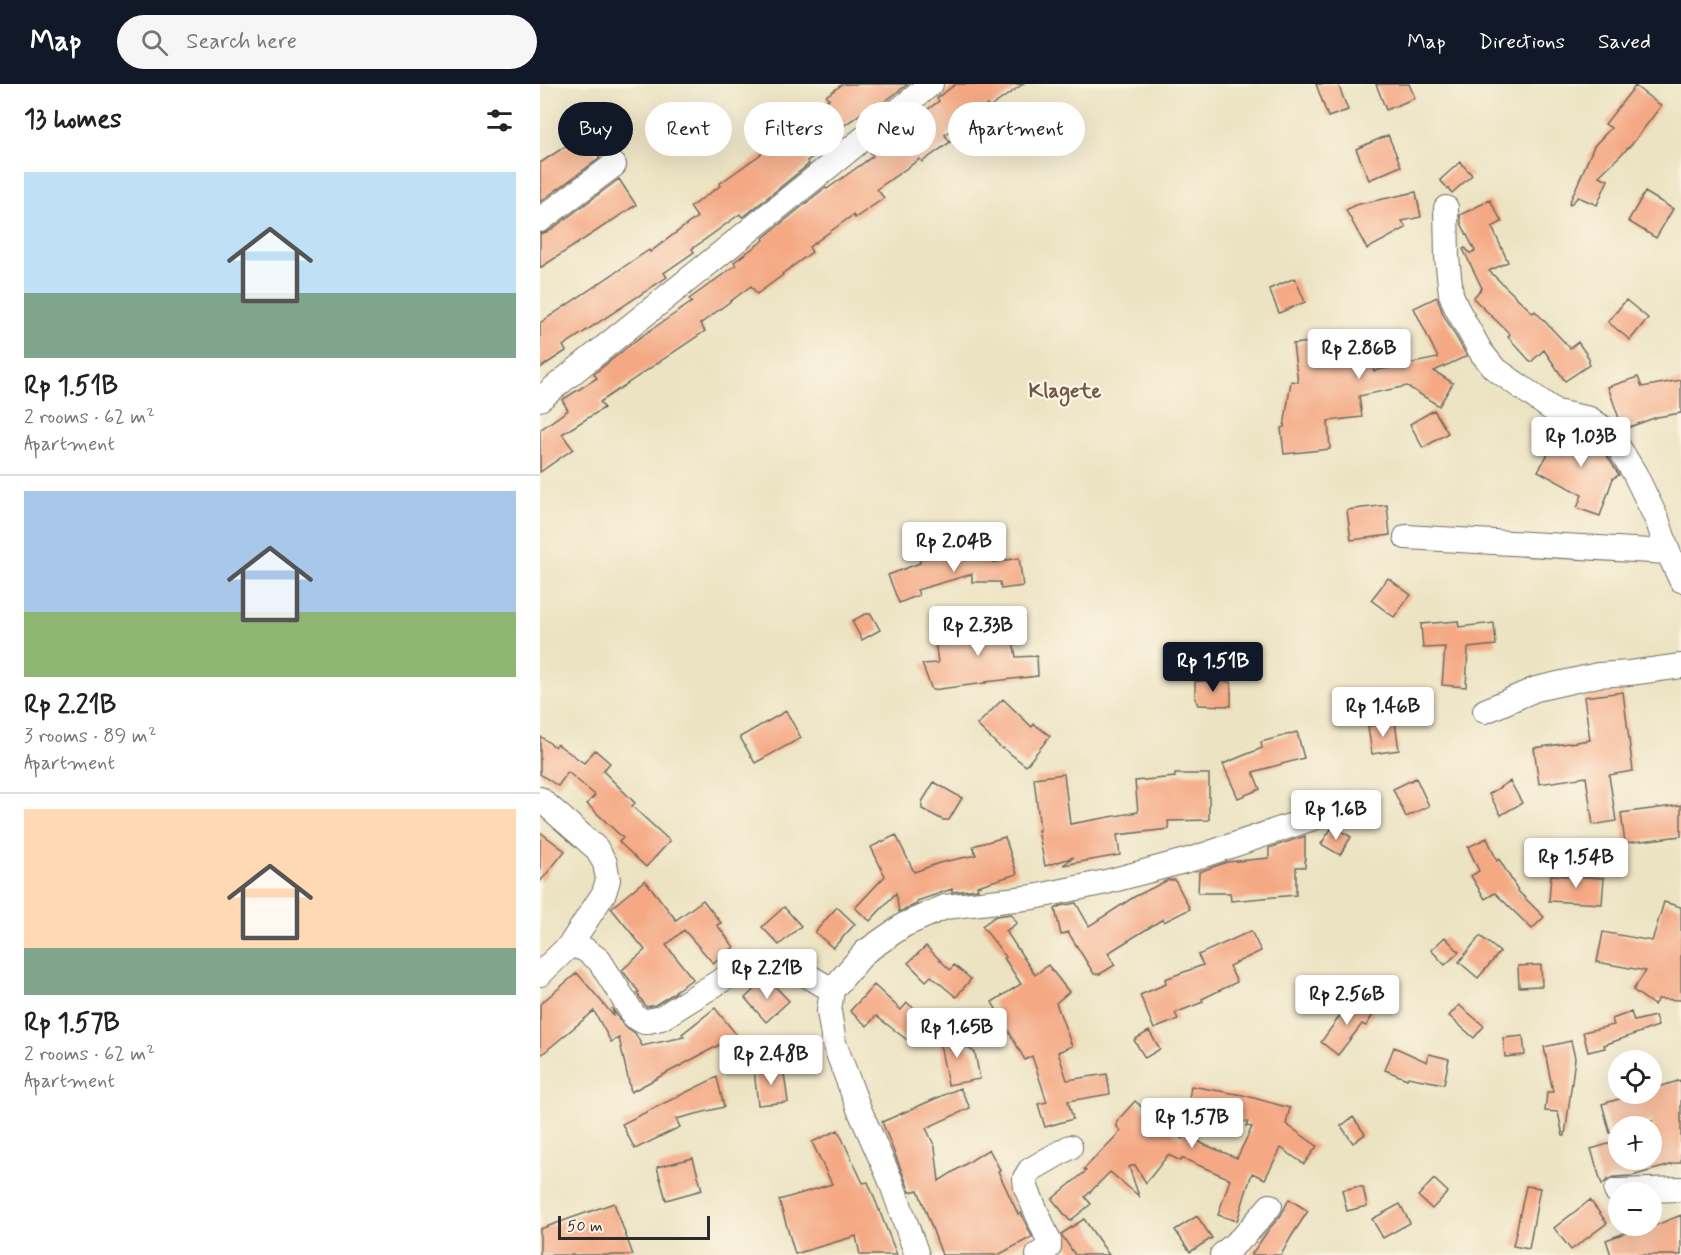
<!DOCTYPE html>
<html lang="en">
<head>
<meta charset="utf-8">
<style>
	:root { --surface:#fff; --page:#f6f6f6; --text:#222; --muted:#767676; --line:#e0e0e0; --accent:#111827 }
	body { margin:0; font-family:Mynerve,sans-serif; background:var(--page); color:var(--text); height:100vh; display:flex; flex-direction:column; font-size:22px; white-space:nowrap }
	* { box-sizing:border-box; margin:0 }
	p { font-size:20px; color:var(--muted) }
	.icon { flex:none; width:33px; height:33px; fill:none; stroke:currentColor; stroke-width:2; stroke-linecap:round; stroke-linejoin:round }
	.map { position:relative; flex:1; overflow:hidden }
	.sheet { display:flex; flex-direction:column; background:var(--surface); width:540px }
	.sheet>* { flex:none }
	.banner { position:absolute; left:18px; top:18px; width:570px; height:54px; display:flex; gap:12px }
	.buttons { position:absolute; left:1068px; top:966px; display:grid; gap:12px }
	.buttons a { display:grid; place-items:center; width:54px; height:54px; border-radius:50%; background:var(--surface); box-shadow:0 6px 24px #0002; font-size:30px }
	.scale { position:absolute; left:18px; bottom:15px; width:152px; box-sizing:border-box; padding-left:6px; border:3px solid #2b2b2b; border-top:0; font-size:16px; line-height:21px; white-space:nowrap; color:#2b2b2b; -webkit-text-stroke:4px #fcf5e5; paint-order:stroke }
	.price { position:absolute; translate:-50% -51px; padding:0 14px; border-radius:6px; background:#fff; color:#222; font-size:20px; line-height:39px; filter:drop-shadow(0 2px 3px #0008) }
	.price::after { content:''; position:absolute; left:50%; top:36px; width:18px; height:14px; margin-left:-9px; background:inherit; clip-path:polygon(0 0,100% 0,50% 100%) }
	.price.on { background:var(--accent); color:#fff }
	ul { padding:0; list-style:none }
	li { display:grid; align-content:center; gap:12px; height:318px; padding:0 24px }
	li+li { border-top:2px solid var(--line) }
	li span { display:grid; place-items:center; height:186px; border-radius:0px; color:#555 }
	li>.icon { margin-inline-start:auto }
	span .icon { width:108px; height:108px; fill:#fffc; stroke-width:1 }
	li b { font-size:26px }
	h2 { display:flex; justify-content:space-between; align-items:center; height:72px; padding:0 24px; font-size:26px }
	.tag { padding:0 21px; border-radius:27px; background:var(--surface); box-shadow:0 6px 24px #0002; font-size:21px; line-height:54px }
	.tag.on { background:var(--accent); color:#fff }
	header { display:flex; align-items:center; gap:36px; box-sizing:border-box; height:84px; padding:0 30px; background:var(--accent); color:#fff }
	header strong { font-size:28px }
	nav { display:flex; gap:33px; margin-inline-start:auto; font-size:21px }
	.search { width:420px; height:54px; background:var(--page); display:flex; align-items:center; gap:15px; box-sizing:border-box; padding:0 21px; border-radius:33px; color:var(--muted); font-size:22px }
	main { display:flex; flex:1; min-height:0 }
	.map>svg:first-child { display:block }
</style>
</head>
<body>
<header>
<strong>Map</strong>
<div class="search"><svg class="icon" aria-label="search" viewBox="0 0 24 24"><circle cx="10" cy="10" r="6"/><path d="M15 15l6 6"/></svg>Search here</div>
<nav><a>Map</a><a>Directions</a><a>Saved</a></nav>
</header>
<main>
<section class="sheet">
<h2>13 homes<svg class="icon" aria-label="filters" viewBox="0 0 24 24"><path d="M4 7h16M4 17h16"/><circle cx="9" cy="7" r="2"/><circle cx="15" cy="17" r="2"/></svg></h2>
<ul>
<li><span style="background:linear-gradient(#bfe0f5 65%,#7fa58c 0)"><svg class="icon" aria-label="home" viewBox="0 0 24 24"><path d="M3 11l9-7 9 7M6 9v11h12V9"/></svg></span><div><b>Rp 1.51B</b><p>2 rooms · 62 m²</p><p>Apartment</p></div></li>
<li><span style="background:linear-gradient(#a9c7e8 65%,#8fb573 0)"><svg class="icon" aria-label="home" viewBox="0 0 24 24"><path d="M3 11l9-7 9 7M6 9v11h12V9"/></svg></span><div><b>Rp 2.21B</b><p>3 rooms · 89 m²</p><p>Apartment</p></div></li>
<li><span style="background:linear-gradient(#ffd9b3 75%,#7fa58c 0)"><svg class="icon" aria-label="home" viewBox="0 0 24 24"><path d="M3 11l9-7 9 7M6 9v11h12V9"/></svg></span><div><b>Rp 1.57B</b><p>2 rooms · 62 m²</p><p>Apartment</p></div></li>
</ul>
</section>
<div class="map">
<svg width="1141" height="1171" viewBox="0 0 1141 1171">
	<rect width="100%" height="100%" fill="#fcf5e5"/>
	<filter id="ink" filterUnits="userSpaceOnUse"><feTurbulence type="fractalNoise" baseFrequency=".0167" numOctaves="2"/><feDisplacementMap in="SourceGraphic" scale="12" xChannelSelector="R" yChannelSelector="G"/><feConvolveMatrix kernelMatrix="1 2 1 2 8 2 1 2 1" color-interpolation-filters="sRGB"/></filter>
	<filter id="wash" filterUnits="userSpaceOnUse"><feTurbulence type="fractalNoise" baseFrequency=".008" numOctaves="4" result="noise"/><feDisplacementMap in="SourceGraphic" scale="24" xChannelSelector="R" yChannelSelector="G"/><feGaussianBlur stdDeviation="1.35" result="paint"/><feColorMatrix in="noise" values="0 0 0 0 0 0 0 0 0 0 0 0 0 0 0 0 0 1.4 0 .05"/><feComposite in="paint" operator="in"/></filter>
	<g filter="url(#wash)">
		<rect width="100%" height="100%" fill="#ece3c2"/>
		<g id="blocks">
			<path fill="#f4a984" d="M 303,0 L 368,0 L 339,22 L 336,19 L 288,53 L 293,59 L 267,77 L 269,80 L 206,131 L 202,133 L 200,130 L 152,165 L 154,168 L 124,189 L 127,193 L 23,262 L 26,267 L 0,284 L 0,239 L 109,166 L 110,168 L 157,133 L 150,123 L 180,102 L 179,100 L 228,65 L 224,58 L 289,15 L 286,12 Z
				M 416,0 L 483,0 L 449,24 L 447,21 L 405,51 L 410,58 L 382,78 L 380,75 L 337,105 L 344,114 L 315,134 L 313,131 L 269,163 L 272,168 L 242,190 L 243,191 L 217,210 L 211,202 L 160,240 L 165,247 L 60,318 L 64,324 L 22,350 L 33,365 L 0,388 L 0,346 L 28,326 L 22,316 L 57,294 L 54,290 L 99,254 L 152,218 L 149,215 L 196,181 L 194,178 L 224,156 L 223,154 L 286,103 L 287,105 L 333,72 L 330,68 L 399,17 L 397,14 Z
				M 776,0 L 798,0 L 808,26 L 788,33 Z
				M 836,0 L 869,0 L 875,14 L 846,26 Z
				M 1095,2 L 1121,22 L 1092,60 L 1059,92 L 1068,96 L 1057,121 L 1038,113 L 1030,121 L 1029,120 L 1054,62 L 1071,44 L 1065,40 Z
				M 44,50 L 60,74 L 0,118 L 0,79 Z
				M 848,51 L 861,82 L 829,96 L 816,65 Z
				M 920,78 L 932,91 L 912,109 L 900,96 Z
				M 79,95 L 96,121 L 0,184 L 0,150 L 9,147 Z
				M 876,108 L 881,133 L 862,137 L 866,144 L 827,165 L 806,126 L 815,121 Z
				M 1105,108 L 1133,125 L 1116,154 L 1088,137 Z
				M 950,116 L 962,138 L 952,143 L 968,178 L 949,187 L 993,229 L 995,227 L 1030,264 L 1038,258 L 1049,274 L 1049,281 L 1025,297 L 1004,266 L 991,278 L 968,253 L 970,250 L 933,214 L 942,204 L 923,165 L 925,164 L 930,169 L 935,167 L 921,139 L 920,131 Z
				M 755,194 L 765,218 L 739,229 L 729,205 Z
				M 897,213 L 903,230 L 927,272 L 894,287 L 913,299 L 899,322 L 867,302 L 819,312 L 822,333 L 788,337 L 790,365 L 744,370 L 741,344 L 744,343 L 751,297 L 758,298 L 753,260 L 782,257 L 782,262 L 818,248 L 834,287 L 898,274 L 874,224 Z
				M 1086,216 L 1108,234 L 1090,256 L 1068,238 Z
				M 1098,293 L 1102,303 L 1141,296 L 1141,329 L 1117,333 L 1084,345 L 1081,340 L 1068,303 Z
				M 894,326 L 908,349 L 883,364 L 870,340 Z
				M 1020,343 L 1044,348 L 1059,359 L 1079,391 L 1073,394 L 1060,432 L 1037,424 L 1042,411 L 998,387 L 1020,349 L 1018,347 Z
				M 847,421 L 850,451 L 811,456 L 807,426 Z
				M 420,465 L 422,472 L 454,473 L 454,478 L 479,474 L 483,502 L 461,505 L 460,498 L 432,498 L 432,490 L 377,506 L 379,511 L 359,519 L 348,491 L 380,479 L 379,475 Z
				M 848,494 L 871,511 L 854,533 L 831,516 Z
				M 325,530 L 331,530 L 340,546 L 322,556 L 312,537 Z
				M 469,535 L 476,573 L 497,572 L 498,592 L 445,598 L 446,599 L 392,606 L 382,580 L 398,579 L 394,549 L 439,543 L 439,541 Z
				M 918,537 L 919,543 L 954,539 L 956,561 L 928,564 L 926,603 L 902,601 L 905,563 L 883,564 L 881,540 Z
				M 655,597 L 691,598 L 691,622 L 658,621 L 655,614 Z
				M 1083,608 L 1093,687 L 1069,691 L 1076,737 L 1053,741 L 1046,693 L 999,700 L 994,664 L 1050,656 L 1044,613 Z
				M 463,615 L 492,643 L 494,640 L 510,652 L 486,682 L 463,664 L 462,665 L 437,641 Z
				M 246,627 L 261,654 L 215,679 L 200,653 Z
				M 855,638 L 859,666 L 832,670 L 828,642 Z
				M 757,648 L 764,674 L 713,688 L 720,705 L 698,714 L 683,680 L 722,664 L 721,658 Z
				M 0,652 L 15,663 L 17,660 L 44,679 L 55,666 L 70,679 L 63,687 L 95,719 L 92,722 L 130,757 L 106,783 L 79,758 L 83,754 L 47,720 L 55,711 L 28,688 L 18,702 L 0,690 Z
				M 524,690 L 530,740 L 598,728 L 595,697 L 635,693 L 635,690 L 669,690 L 669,736 L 628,737 L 629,745 L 577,751 L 580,771 L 523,781 L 534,773 L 505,782 L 498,746 L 500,746 L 494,694 Z
				M 876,694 L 889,722 L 866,733 L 853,705 Z
				M 970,697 L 982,719 L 961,731 L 949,710 Z
				M 394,698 L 422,714 L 409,736 L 403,736 L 382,725 L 382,718 Z
				M 1141,721 L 1141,752 L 1085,759 L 1081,729 Z
				M 793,742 L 811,753 L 800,771 L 781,760 Z
				M 0,748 L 25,767 L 0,798 Z
				M 356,751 L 374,788 L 399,779 L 436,771 L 433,762 L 465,753 L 477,790 L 437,802 L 438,805 L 412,808 L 412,805 L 377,817 L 377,820 L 359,828 L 356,809 L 330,837 L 315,824 L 345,792 L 331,763 Z
				M 765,752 L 765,783 L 756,783 L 756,811 L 691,817 L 690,809 L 658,809 L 659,788 L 687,778 L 729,774 L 729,764 Z
				M 947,754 L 957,777 L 959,775 L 979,808 L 1004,833 L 992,845 L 955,809 L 945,815 L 931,792 L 939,787 L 928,763 Z
				M 1011,791 L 1064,794 L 1062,820 L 1009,817 Z
				M 105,796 L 136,836 L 163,816 L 181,839 L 177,841 L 194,863 L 173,879 L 144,846 L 126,861 L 153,895 L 135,907 L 136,908 L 115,921 L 106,923 L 97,909 L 99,908 L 82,886 L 105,866 L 71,824 Z
				M 628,796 L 635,796 L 650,825 L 624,838 L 623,835 L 568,869 L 575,881 L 560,890 L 554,890 L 528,848 L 521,851 L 515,825 L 520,822 L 536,819 L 549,842 L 594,813 Z
				M 1124,818 L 1141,823 L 1141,916 L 1118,915 L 1114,921 L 1093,906 L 1106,887 L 1057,878 L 1063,848 L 1112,857 Z
				M 244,823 L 261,842 L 239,861 L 222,843 Z
				M 297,823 L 315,840 L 293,864 L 275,848 Z
				M 471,830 L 477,839 L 466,847 L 495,891 L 508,881 L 529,908 L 516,919 L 532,962 L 518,968 L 527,996 L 567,990 L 570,1010 L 528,1017 L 533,1035 L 505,1043 L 498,1020 L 507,1018 L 492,972 L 485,976 L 452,918 L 481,900 L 464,874 L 466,873 L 442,842 L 456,832 Z
				M 711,847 L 721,867 L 689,882 L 697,898 L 662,915 L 663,918 L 635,929 L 638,935 L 614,945 L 600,911 L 626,900 L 625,895 L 663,881 L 658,871 Z
				M 940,852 L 960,868 L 938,894 L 919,878 Z
				M 905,853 L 919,868 L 905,881 L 891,866 Z
				M 386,862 L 410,886 L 414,881 L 431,895 L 416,913 L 391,892 L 386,897 L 368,879 Z
				M 1001,881 L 1002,902 L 979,903 L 978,882 Z
				M 37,889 L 73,931 L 74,931 L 72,924 L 83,941 L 95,949 L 102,962 L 144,953 L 142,950 L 175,924 L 199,954 L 199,960 L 189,967 L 183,959 L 91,1008 L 79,954 L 71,958 L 54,927 L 0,972 L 0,920 Z
				M 224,896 L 230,897 L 249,917 L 226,938 L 205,914 Z
				M 334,901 L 361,926 L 367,919 L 391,937 L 391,943 L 375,962 L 336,932 L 327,942 L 310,927 Z
				M 812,915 L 834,929 L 826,942 L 822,940 L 798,971 L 781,958 Z
				M 919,921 L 944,942 L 934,954 L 909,932 Z
				M 1091,928 L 1094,937 L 1115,932 L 1118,942 L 1064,961 L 1065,964 L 1048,968 L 1043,948 L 1074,941 L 1072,935 Z
				M 396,940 L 435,969 L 440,995 L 408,1001 Z
				M 609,947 L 620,965 L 605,974 L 594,956 Z
				M 983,952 L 985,971 L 965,973 L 963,954 Z
				M 1031,957 L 1035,974 L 1025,1052 L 1023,1052 L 1018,1028 L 1005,1027 L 1007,1008 L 1013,1008 L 1004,963 Z
				M 854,963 L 887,978 L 889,970 L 909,975 L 904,1000 L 868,993 L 867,995 L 845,986 Z
				M 243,982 L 248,1018 L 218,1021 L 214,986 Z
				M 177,993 L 184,1023 L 136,1035 L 140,1043 L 95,1065 L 82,1040 Z
				M 1141,996 L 1141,1078 L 1092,1092 L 1075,1093 L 1068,1095 L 1062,1101 L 1051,1065 L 1078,1057 L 1078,1076 L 1112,1076 L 1112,1037 L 1091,1042 L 1078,1042 L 1078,1046 L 1070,1049 L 1062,1020 L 1096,1010 L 1112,1010 L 1112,1005 Z
				M 651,1002 L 703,1011 L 750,1024 L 746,1040 L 777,1062 L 764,1080 L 741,1064 L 725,1095 L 712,1089 L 697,1137 L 678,1131 L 690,1095 L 642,1074 L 641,1077 L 628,1071 L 606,1099 L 595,1081 L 589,1083 L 599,1112 L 570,1088 L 545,1113 L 551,1120 L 530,1137 L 512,1115 L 546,1087 L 544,1085 L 581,1047 L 577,1043 L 577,1037 L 595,1017 L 619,1038 L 642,1055 L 643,1047 L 663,1060 L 697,1074 L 712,1043 L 706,1042 L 708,1038 L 647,1027 Z
				M 420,1004 L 430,1024 L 386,1044 L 395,1063 L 399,1097 L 449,1065 L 460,1086 L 458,1087 L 478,1130 L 481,1129 L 492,1153 L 458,1171 L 402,1171 L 378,1106 L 370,1108 L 342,1038 Z
				M 813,1033 L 825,1050 L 813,1059 L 801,1042 Z
				M 298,1046 L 323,1099 L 328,1098 L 357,1171 L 320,1171 L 316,1152 L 255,1170 L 239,1116 L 292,1100 L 272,1058 Z
				M 153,1074 L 162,1106 L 126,1116 L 117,1083 Z
				M 894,1095 L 908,1108 L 892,1125 L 878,1112 Z
				M 986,1102 L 1000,1104 L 989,1165 L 973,1162 Z
				M 816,1103 L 823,1103 L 827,1122 L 807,1127 L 802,1106 Z
				M 749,1115 L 768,1127 L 751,1153 L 741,1171 L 711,1171 L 729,1145 L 741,1131 Z
				M 1050,1116 L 1067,1139 L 1031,1166 L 1014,1144 Z
				M 74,1119 L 93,1171 L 0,1171 L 0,1145 Z
				M 860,1120 L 870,1139 L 843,1154 L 832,1135 Z
				M 1141,1131 L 1141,1171 L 1071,1171 L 1066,1156 L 1103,1142 L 1104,1146 Z
				M 657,1132 L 672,1154 L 650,1168 L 635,1146 Z
				M 544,1135 L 569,1171 L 535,1171 L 521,1150 Z"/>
		</g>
	</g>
	<g filter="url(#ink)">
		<use href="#blocks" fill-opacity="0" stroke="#6f6b60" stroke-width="1.5"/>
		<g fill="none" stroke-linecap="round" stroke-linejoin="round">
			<defs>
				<path id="minor" d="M 906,124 L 907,173 L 911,210 L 916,223 L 941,268 L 954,284 L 1016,328 L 1050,335 L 1070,349 L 1095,390 L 1118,438 L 1128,468 L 1141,496
					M 0,136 L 74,81
					M 0,315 L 391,0
					M 866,453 L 1128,468
					M 945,627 L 996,605 L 1058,591 L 1090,589 L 1141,582
					M 0,715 L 56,764 L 65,779 L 68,796 L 64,809 L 30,861 L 0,890
					M 30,861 L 44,865 L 59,876 L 95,933 L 104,938 L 121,934 L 190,891 L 219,882 L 246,883 L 263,889 L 292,906
					M 1076,1107 L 1141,1105
					M 377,1171 L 350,1095 L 319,1025 L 294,959 L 289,927 L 292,906 L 325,868 L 364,841 L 405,823 L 494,813 L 566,798 L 652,775 L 794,727
					M 498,1171 L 509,1163 L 509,1157 L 486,1104 L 485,1094 L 490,1086 L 530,1063
					M 682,1171 L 705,1151 L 730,1122"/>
			</defs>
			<use href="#minor" stroke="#6f6b60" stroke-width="26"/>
			<use href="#minor" stroke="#fff" stroke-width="24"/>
		</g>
	</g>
	<g text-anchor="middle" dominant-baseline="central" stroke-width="4.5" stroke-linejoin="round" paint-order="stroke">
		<g font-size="21" font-weight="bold" fill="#71574a" stroke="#fcf5e5">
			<text x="525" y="307">Klagete</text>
		</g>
	</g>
</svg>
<div class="buttons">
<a><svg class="icon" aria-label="locate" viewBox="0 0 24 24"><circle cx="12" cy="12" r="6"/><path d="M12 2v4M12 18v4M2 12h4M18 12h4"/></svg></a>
<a>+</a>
<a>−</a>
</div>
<div class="scale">50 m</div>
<b class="price" style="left:819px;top:296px">Rp 2.86B</b>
<b class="price" style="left:1041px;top:384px">Rp 1.03B</b>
<b class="price" style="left:414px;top:489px">Rp 2.04B</b>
<b class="price" style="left:438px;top:573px">Rp 2.33B</b>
<b class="price on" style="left:673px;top:609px">Rp 1.51B</b>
<b class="price" style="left:843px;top:654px">Rp 1.46B</b>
<b class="price" style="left:796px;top:757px">Rp 1.6B</b>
<b class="price" style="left:1036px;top:805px">Rp 1.54B</b>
<b class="price" style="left:227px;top:916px">Rp 2.21B</b>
<b class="price" style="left:807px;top:942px">Rp 2.56B</b>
<b class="price" style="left:417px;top:975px">Rp 1.65B</b>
<b class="price" style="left:231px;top:1002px">Rp 2.48B</b>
<b class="price" style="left:652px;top:1065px">Rp 1.57B</b>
<div class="banner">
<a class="tag on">Buy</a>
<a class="tag">Rent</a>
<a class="tag">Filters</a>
<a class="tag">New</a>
<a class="tag">Apartment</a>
</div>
</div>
</main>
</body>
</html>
